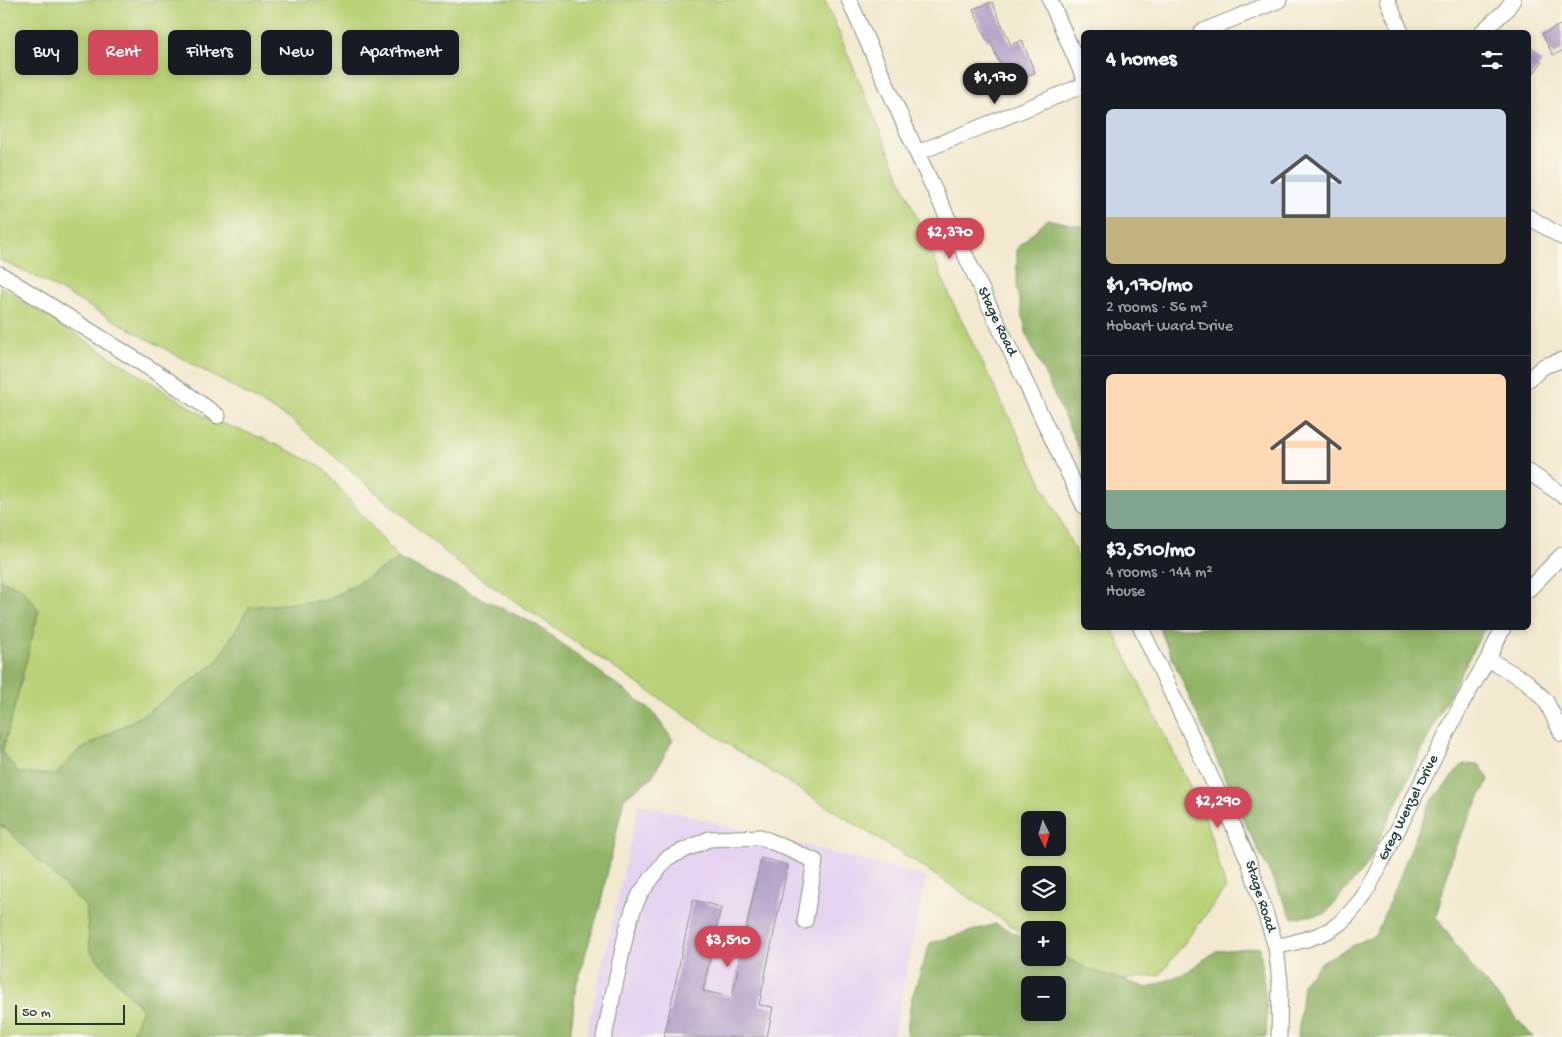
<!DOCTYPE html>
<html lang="en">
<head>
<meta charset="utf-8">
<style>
	:root { --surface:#171b24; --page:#20242c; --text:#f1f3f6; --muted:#9ea1a6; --line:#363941; --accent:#d1495b }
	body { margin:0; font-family:"Gochi Hand",sans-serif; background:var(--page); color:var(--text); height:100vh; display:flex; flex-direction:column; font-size:19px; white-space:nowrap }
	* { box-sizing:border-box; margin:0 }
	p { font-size:16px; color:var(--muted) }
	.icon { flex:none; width:28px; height:28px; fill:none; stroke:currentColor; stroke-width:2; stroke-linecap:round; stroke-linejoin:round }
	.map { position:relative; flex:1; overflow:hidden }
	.drawer { position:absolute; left:1081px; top:30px; width:450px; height:600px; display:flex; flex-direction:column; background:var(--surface); border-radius:8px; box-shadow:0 2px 8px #0003 }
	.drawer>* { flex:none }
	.banner { position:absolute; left:15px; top:30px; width:475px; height:45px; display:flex; gap:10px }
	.needle { width:32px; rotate:175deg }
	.controls { position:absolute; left:1021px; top:811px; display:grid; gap:10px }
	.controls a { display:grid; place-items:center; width:45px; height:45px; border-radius:8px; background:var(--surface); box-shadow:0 2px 8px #0003; font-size:25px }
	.scale { position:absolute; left:15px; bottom:12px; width:110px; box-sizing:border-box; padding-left:5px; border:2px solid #1f3d34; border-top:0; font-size:14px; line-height:18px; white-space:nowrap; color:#1f3d34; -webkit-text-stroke:4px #fbf7ec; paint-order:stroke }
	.price { position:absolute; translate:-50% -42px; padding:0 11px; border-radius:18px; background:var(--accent); color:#fff; font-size:16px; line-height:32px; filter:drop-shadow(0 1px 2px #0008) }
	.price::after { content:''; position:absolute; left:50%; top:30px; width:15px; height:11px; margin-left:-8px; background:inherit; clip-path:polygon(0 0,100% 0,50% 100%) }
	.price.on { background:#222; color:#fff }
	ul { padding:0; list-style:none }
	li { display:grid; align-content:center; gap:10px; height:265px; padding:0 25px }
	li+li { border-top:1px solid var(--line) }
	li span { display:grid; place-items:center; height:155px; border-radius:8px; color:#555 }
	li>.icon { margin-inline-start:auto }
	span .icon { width:90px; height:90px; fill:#fffc; stroke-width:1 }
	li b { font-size:21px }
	h2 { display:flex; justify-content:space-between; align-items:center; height:60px; padding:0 25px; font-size:21px }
	.pill { padding:0 18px; border-radius:8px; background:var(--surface); box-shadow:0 2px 8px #0003; font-size:18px; line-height:45px }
	.pill.on { background:var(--accent); color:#fff }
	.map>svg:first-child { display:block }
</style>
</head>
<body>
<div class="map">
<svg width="1562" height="1037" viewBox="0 0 1562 1037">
	<rect width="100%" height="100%" fill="#fbf7ec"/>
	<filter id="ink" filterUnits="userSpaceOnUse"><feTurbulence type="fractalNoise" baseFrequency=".02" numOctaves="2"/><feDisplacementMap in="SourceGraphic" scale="10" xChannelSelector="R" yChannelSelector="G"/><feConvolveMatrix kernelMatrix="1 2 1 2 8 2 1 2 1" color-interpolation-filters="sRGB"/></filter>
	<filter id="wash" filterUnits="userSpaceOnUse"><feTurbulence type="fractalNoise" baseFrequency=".0096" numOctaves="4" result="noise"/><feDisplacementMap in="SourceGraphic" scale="20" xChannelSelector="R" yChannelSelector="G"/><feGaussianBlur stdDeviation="1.12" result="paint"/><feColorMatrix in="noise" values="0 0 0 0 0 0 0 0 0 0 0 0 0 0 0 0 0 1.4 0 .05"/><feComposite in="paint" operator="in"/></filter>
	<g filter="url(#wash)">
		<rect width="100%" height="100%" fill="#f3e9d0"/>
		<path fill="#e5d3f1" d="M 639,803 L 926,877 L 893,1037 L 586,1037 Z"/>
		<path fill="#b9d277" stroke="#6c8856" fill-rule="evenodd" d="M 0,0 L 825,0 L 952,301 L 1084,569 L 1084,628 L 1112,628 L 1205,817 L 1226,888 L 1160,975 L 1097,983 L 1058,956 L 1058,930 L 1030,930 L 1030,938 L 920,865 L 729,745 L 458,563 L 292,420 L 42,280 L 0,260 ZM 1030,820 L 1058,820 L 1058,848 L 1030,848 ZM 1030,875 L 1058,875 L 1058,902 L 1030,902 Z
			M 0,286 L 209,419 L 262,438 L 321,466 L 399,559 L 328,600 L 250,607 L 217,662 L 145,714 L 78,751 L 56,775 L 19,773 L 2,752 L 20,686 L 22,588 L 0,580 Z
			M 0,826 L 5,827 L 86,907 L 90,951 L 142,1010 L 130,1037 L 0,1037 Z"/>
		<path fill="#92b468" stroke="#58784e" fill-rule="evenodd" d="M 1047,219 L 1084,227 L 1084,459 L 1027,336 L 1017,289 L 1017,248 Z
			M 399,559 L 537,625 L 652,711 L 673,740 L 652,777 L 624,798 L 600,906 L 576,986 L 570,1037 L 130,1037 L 142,1009 L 90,951 L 86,907 L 5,827 L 0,826 L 0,580 L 22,588 L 39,610 L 20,686 L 2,752 L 19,773 L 56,775 L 78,751 L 145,714 L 217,662 L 249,607 L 328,600 Z
			M 1159,628 L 1485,628 L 1442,708 L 1367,865 L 1325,914 L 1292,918 L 1243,819 Z
			M 1463,764 L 1480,765 L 1489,779 L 1454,849 L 1436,917 L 1471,966 L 1533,1037 L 1298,1037 L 1303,983 L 1323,961 L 1376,934 L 1429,804 Z
			M 996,924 L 1030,941 L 1030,958 L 1058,958 L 1058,954 L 1091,970 L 1148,988 L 1185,973 L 1216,951 L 1260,947 L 1267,1013 L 1266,1037 L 906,1037 L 911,1000 L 930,943 ZM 1030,985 L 1058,985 L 1058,1012 L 1030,1012 Z"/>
		<path fill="#6cbce7" stroke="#467c8e" d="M 994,64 L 999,90 L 982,93 L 980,66 Z"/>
		<g id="blocks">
			<path fill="#b09cc6" d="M 992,2 L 1011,45 L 1022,40 L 1035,73 L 1007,82 L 990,40 L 987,41 L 973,9 Z
				M 1562,24 L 1562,51 L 1553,55 L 1542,34 Z
				M 1529,52 L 1542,62 L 1529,80 Z
				M 761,858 L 788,865 L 759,1005 L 773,1007 L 767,1037 L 664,1037 L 693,900 L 721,907 L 703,991 L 732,997 Z"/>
		</g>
	</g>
	<g filter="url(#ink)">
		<use href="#blocks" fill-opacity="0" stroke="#899382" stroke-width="1"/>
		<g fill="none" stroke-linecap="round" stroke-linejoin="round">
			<defs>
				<g id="minor">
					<path id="s1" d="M 849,0 L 917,153 L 1084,506"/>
					<path d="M 1050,0 L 1084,78"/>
					<path d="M 1387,0 L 1401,32"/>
					<path d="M 1201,32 L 1279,0"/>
					<path d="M 1482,32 L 1506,10 L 1513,0"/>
					<path d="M 917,153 L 1084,85"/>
					<path d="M 1529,217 L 1562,237"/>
					<path d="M 0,274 L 165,378 L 218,416"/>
					<path d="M 1529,379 L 1544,366 L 1562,360"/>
					<path d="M 1529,472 L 1562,495"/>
					<path d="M 1529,589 L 1562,555"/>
					<path id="s2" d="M 1141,628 L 1224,805 L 1249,862 L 1276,947 L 1280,982 L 1279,1037"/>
					<path d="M 1488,659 L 1526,681 L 1546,701 L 1562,734"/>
					<path id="s3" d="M 1276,947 C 1295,942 1317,938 1333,928 C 1346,920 1354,908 1364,896 L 1462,703 L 1488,659 L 1503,628"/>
					<path d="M 604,1037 L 627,929 L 633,910 L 640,894 L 667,858 L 709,839 L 761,837 L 815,861 L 805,921"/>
				</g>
			</defs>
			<use href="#minor" stroke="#899382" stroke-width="17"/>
			<use href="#minor" stroke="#fff" stroke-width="15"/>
		</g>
	</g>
	<g text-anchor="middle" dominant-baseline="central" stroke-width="4" stroke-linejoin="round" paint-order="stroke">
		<g font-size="15" fill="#1f3d34" stroke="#fbf7ec">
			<text stroke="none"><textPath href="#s1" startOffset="354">Stage Road</textPath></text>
			<text stroke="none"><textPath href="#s3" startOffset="204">Greg Wenzel Drive</textPath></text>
			<text stroke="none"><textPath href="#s2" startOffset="294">Stage Road</textPath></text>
		</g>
	</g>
</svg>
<div class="controls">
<a><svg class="needle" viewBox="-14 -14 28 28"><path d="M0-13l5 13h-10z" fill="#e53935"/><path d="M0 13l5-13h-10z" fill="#9ea1a6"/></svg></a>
<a><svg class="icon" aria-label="layers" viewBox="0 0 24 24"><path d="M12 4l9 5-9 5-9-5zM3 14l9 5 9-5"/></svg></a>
<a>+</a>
<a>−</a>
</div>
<div class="scale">50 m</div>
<b class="price on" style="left:995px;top:105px">$1,170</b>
<b class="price" style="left:950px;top:260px">$2,370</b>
<b class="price" style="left:1218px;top:829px">$2,290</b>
<b class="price" style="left:728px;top:968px">$3,510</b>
<div class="banner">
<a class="pill">Buy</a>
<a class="pill on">Rent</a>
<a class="pill">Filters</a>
<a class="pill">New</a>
<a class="pill">Apartment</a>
</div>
<section class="drawer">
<h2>4 homes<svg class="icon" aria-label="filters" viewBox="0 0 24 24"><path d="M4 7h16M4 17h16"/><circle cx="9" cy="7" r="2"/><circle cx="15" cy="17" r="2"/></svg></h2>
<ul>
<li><span style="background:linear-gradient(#c9d6e8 70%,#c2b280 0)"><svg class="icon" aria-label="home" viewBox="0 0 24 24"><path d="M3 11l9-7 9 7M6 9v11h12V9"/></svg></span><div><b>$1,170/mo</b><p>2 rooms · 56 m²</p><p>Hobart Ward Drive</p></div></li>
<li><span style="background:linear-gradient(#ffd9b3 75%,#7fa58c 0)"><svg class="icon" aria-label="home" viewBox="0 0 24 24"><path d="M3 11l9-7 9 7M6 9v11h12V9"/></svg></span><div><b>$3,510/mo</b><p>4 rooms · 144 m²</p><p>House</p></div></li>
</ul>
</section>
</div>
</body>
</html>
